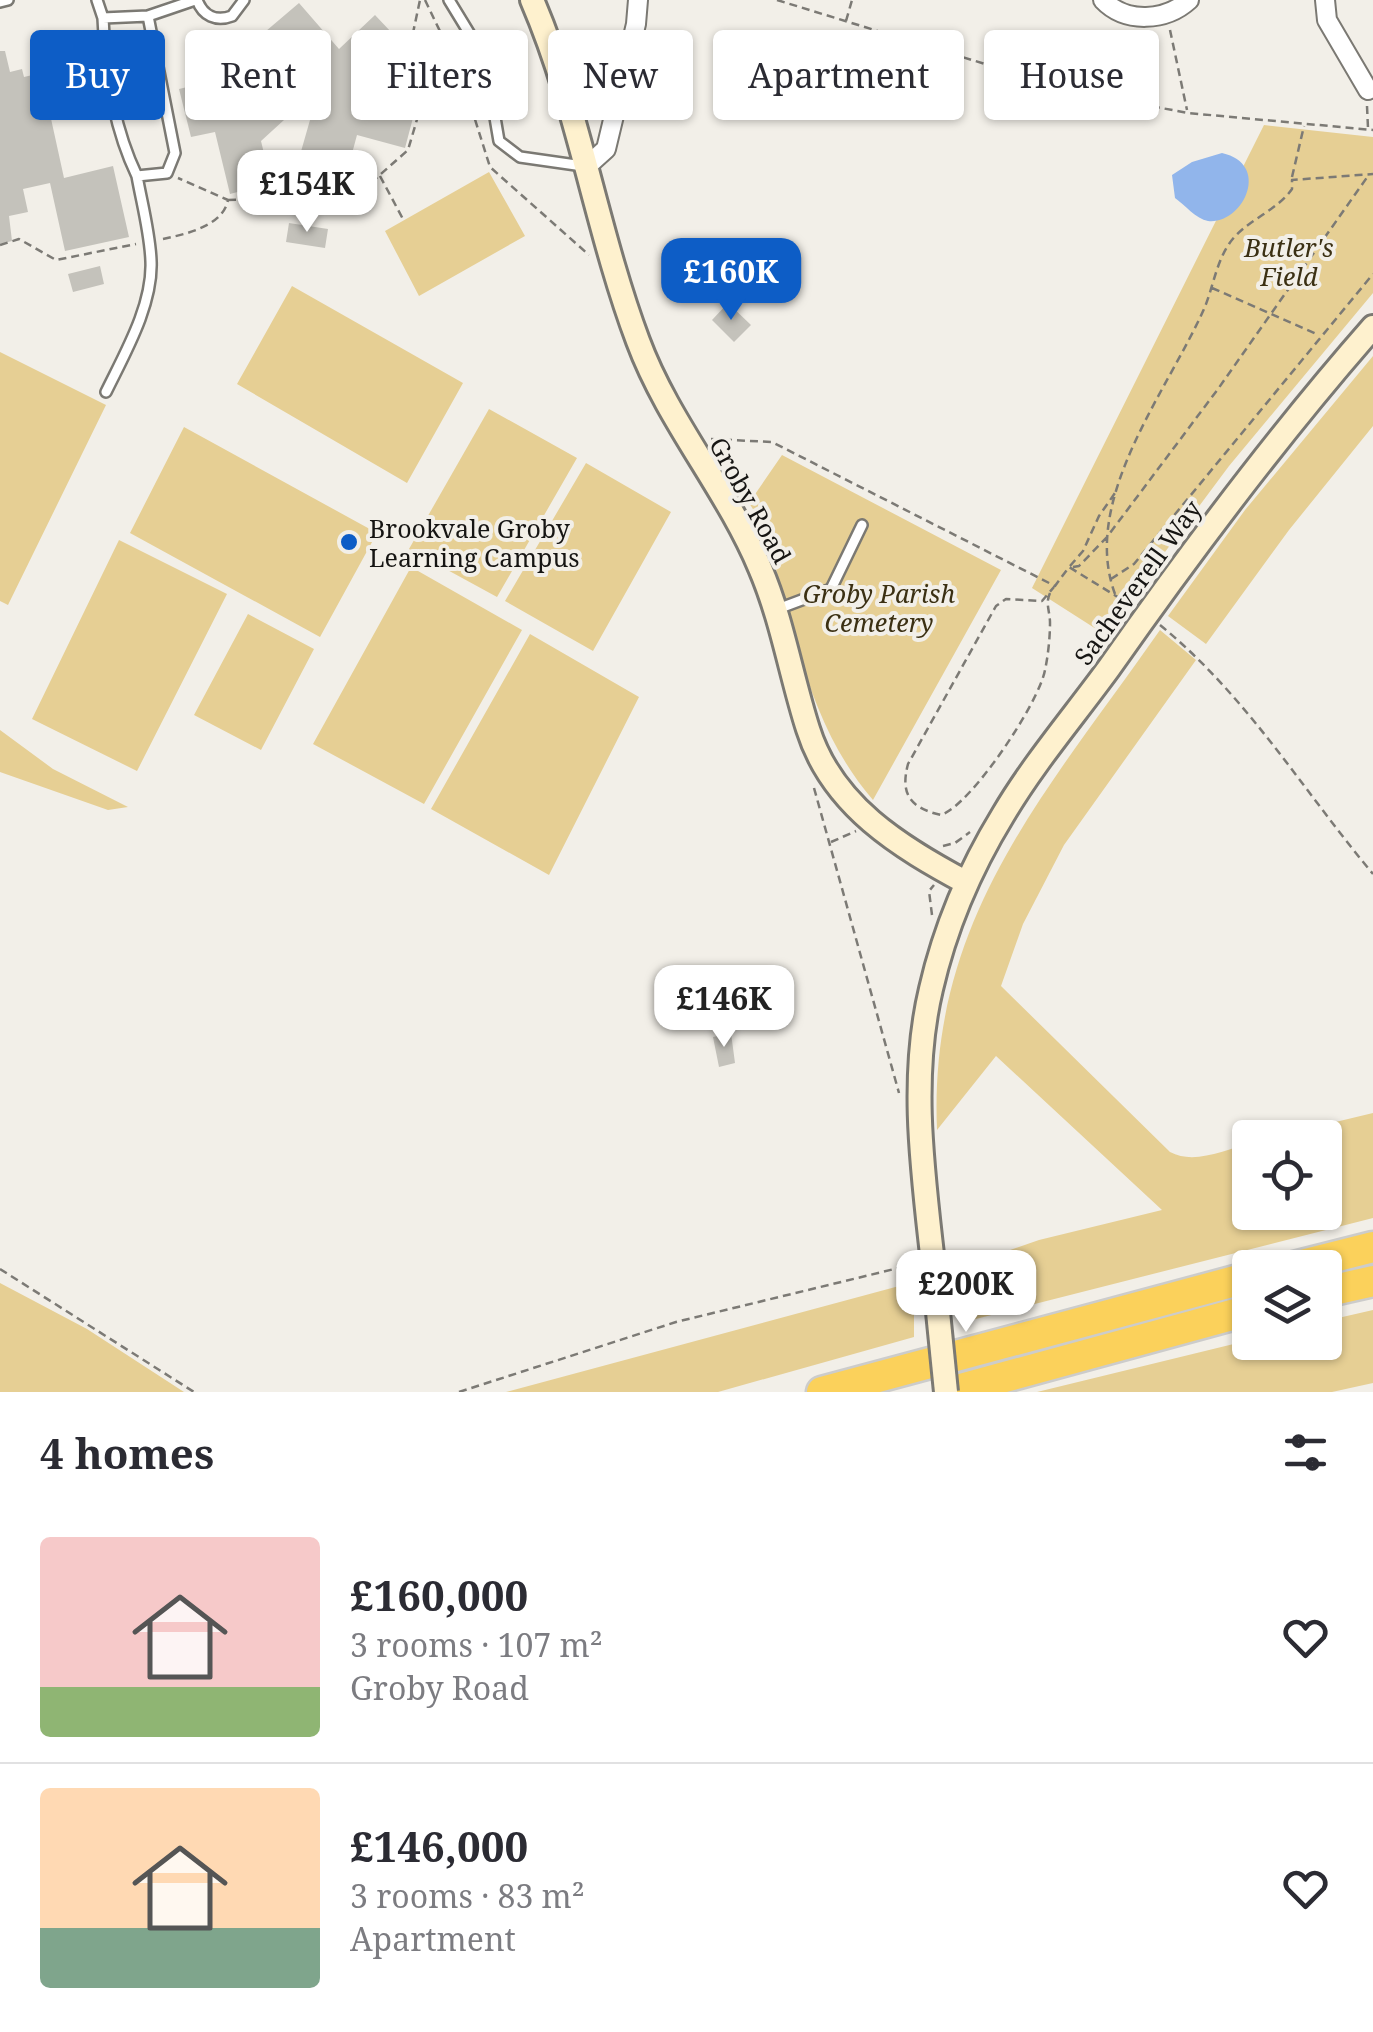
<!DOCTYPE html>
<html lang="en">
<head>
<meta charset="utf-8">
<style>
	:root { --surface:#fff; --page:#f7f7f7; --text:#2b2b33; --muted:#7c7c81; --line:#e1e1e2; --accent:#0d5dc6 }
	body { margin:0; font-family:"Noto Serif",serif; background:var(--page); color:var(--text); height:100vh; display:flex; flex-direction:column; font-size:38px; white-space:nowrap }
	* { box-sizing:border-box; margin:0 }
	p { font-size:32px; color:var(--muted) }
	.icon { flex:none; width:55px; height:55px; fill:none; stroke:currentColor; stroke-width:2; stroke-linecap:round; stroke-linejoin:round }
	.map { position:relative; height:1392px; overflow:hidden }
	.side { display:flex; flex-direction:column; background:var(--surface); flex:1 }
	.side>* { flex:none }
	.top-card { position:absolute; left:30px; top:30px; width:1315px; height:90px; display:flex; gap:20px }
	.controls { position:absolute; left:1232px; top:1120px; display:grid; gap:20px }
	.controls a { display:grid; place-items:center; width:110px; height:110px; border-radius:10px; background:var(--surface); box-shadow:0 2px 8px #0004; font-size:50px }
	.price { position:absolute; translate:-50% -85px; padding:0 22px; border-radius:20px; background:#fff; color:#222; font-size:32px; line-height:65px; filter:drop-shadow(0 2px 5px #0008) }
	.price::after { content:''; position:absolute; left:50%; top:60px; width:30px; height:22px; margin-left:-15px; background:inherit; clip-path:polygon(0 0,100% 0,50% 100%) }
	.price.active { background:var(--accent); color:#fff }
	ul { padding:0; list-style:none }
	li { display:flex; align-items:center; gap:30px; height:250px; padding:0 40px }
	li+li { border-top:2px solid var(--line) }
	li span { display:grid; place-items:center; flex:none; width:280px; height:200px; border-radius:10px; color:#555 }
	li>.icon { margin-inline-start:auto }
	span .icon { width:120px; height:120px; fill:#fffc; stroke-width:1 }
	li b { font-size:42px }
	h2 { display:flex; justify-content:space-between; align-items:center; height:120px; padding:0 40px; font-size:42px }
	.pill { padding:0 35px; border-radius:10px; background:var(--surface); box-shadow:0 2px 8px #0004; font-size:35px; line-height:90px }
	.pill.active { background:var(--accent); color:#fff }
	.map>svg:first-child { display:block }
</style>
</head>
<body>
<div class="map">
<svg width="1373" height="1392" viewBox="0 0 1373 1392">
	<rect width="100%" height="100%" fill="#f2efe8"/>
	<path fill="#e6cf94" d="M 1264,125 L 1373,137 L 1373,293 L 1229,466 L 1104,634 L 1032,588 Z
		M 489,172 L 525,236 L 419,296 L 385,231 Z
		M 292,286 L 463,383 L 407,483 L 237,384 Z
		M 0,352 L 106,405 L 8,605 L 0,601 Z
		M 1373,356 L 1373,426 L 1289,530 L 1206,644 L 1168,616 L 1245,510 Z
		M 489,409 L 577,458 L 497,597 L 409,549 Z
		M 184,427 L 377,533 L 320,637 L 130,533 Z
		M 782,455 L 1001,570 L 873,800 C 807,724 792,620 764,526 L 749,503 Z
		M 586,463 L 671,512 L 593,651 L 505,601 Z
		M 119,540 L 227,594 L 137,771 L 32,719 Z
		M 411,567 L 522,630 L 424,804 L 313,744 Z
		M 248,614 L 314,649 L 261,750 L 194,715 Z
		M 1160,630 L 1196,660 L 1064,845 L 1023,924 L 1001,986 L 1170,1152 C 1194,1165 1225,1150 1250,1143 L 1250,1212 L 1325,1212 L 1325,1138 L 1273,1137 L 1373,1113 L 1373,1218 L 960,1323 L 956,1269 L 1039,1240 L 1162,1210 L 996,1056 L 937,1130 C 928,918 1047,792 1160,630 Z
		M 530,634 L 639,697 L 549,875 L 431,809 Z
		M 0,730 L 53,769 L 128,807 L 108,810 L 0,772 Z
		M 914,1282 L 914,1337 L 718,1392 L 506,1392 Z
		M 0,1283 L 87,1329 L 184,1392 L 0,1392 Z
		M 1373,1310 L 1373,1383 L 1332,1392 L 1037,1392 L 1250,1340 L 1250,1342 L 1325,1342 L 1325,1321 Z"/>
	<path fill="#91b5eb" d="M 1222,153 C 1272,164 1243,225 1208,221 C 1196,219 1185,205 1175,198 L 1172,175 L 1192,162 Z"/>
	<path fill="#c4c2bb" d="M 299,3 L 339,49 L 375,15 L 409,51 L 370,86 L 418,99 L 405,148 L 357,135 L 344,183 L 338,181 L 331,205 L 314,200 L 320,176 L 296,169 L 312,113 L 284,120 L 261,141 L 269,174 L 247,179 L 249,189 L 230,194 L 215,132 L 191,137 L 179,89 L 208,82 L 203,49 L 227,45 L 231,69 L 261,79 L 259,86 L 281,93 L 294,89 L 308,94 L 259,37 Z
		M 0,51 L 5,51 L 10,72 L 22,69 L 24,77 L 41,73 L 64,178 L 113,166 L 129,237 L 65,251 L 50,183 L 23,189 L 28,212 L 9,216 L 12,241 L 0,244 Z
		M 289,223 L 328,229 L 325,248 L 286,242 Z
		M 100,266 L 104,284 L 73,292 L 68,274 Z
		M 728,303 L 751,325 L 734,342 L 712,320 Z
		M 731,1033 L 735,1063 L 719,1067 L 713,1037 Z"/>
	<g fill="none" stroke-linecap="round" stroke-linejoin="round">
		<defs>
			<path id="lane" d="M 97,0 L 103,18
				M 197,0 C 203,16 216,22 232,16 L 244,0
				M 449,0 L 485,59 L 499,141 L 520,157 L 583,166
				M 0,2 L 8,0
				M 148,16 L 175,153 L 167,173 L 137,176 C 113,126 105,72 103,18 L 148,16 L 195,0
				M 106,392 C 125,353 153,305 151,261 C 150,233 142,204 137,176
				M 775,610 L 831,589 L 862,525"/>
			<path id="street" d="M 1103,0 C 1126,24 1166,21 1189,0
				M 1325,0 L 1327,20 L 1368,90
				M 586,167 L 606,149 L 636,24 L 638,0"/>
			<path id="secondary" d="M 532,0 C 579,109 596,229 638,341 C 668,422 727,489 760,568 C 782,619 791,676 808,729 C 832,806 900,847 967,883
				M 935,1282 C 925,1186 908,1085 931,989 C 945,928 970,869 1003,815 C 1033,764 1074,716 1109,668 C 1192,550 1278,435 1373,327"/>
			<path id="highway" d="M 1290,1268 L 1373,1247
				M 1325,1292 L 1373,1281
				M 822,1392 L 1250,1277
				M 950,1392 L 1250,1310"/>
		</defs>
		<use href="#lane" stroke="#7b7973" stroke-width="14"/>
		<use href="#street" stroke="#7b7973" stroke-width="22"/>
		<use href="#secondary" stroke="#7b7973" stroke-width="28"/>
		<use href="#highway" stroke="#cccccb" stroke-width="35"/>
		<path stroke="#7c7a75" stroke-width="2.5" stroke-dasharray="8 5" stroke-linecap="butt" d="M 425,0 L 461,75 L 490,167 L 589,255
			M 777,0 L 1076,92 L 1188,113 L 1373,130
			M 846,21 L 852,0
			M 1170,30 L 1187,110
			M 1367,106 L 1368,128
			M 380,176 L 404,221
			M 1292,177 L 1304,126
			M 228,200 L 285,199 L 338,212 L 408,150 L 423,99 L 410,47 L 420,0
			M 163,239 C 186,234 223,226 228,200 L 178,178
			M 0,245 L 19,239 L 56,260 L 136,244
			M 1212,288 L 1319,335
			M 711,439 L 772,442 L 1055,586 L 1069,567 L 1129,604
			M 1070,566 L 1083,551 L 1099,516 L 1115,493
			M 1073,567 L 1079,566 L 1107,537 L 1218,389 L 1368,176
			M 1111,579 L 1134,564 L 1373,274
			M 1050,593 C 1045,604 1050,611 1050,623 C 1050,638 1048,656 1045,670 C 1039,703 971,805 941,815 C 910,808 900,794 908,764 L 996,606 L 1006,599 L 1042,601 L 1054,587
			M 1115,594 C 1080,500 1167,392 1204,309 C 1213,288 1216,263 1229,244 C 1244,221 1276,212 1292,189 L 1292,180 L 1373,174
			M 1160,625 C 1246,695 1302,789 1373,874
			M 814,788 L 899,1093
			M 831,842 L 856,831
			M 943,846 L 955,843 L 970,832
			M 932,915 L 929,891 L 934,885
			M 0,1269 L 194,1392
			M 459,1392 L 676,1322 L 915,1264"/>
		<use href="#lane" stroke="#fff" stroke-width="9"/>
		<use href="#street" stroke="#fff" stroke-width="18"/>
		<use href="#secondary" stroke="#fef1ce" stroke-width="22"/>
		<use href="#highway" stroke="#fbd15b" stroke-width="30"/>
		<defs>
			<path id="secondary-bridge" d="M 935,1282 L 946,1392"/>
		</defs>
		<use href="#secondary-bridge" stroke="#7b7973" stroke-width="28" stroke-linecap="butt"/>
		<use href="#secondary-bridge" stroke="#fef1ce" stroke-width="22"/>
	</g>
	<circle fill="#0d5dc6" stroke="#f2efe8" stroke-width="4" cx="349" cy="542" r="10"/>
	<g text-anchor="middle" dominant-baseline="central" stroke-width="8" stroke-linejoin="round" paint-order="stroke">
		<g font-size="25" font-style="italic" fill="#3b3013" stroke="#f2efe8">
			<text x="1289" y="247">Butler's<tspan x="1289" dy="29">Field</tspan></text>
			<text x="879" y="593">Groby Parish<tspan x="879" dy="29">Cemetery</tspan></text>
		</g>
		<g font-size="25" fill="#161513" stroke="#f2efe8">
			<text transform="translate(751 500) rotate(61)">Groby Road</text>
			<text transform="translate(1137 582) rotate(-54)">Sacheverell Way</text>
		</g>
		<g font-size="25" fill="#161513" stroke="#f2efe8" text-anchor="start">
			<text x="369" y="528">Brookvale Groby<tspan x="369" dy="29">Learning Campus</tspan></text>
		</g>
	</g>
</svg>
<div class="controls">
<a><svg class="icon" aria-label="locate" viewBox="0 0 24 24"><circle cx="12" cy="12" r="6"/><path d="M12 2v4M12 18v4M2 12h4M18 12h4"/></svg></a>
<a><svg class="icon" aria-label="layers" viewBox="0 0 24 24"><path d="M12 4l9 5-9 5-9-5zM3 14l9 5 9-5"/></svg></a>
</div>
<b class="price" style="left:307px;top:235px">£154K</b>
<b class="price active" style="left:731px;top:323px">£160K</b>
<b class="price" style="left:724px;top:1050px">£146K</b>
<b class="price" style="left:966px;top:1335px">£200K</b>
<div class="top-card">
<a class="pill active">Buy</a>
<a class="pill">Rent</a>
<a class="pill">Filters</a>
<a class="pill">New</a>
<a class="pill">Apartment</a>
<a class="pill">House</a>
</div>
</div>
<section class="side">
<h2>4 homes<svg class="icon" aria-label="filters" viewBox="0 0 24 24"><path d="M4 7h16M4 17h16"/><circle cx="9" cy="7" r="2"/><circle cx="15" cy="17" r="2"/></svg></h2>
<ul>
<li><span style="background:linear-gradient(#f6c9c9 75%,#8fb573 0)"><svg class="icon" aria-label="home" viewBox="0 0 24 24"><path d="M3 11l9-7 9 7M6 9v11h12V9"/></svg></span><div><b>£160,000</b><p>3 rooms · 107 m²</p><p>Groby Road</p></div><svg class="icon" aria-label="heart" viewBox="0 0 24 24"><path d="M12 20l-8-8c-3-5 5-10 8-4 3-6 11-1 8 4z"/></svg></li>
<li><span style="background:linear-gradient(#ffd9b3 70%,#7fa58c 0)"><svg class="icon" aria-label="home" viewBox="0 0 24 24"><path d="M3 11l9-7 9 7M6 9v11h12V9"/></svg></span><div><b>£146,000</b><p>3 rooms · 83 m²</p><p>Apartment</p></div><svg class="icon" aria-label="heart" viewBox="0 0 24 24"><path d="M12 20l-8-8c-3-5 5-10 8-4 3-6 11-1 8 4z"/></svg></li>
</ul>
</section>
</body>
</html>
